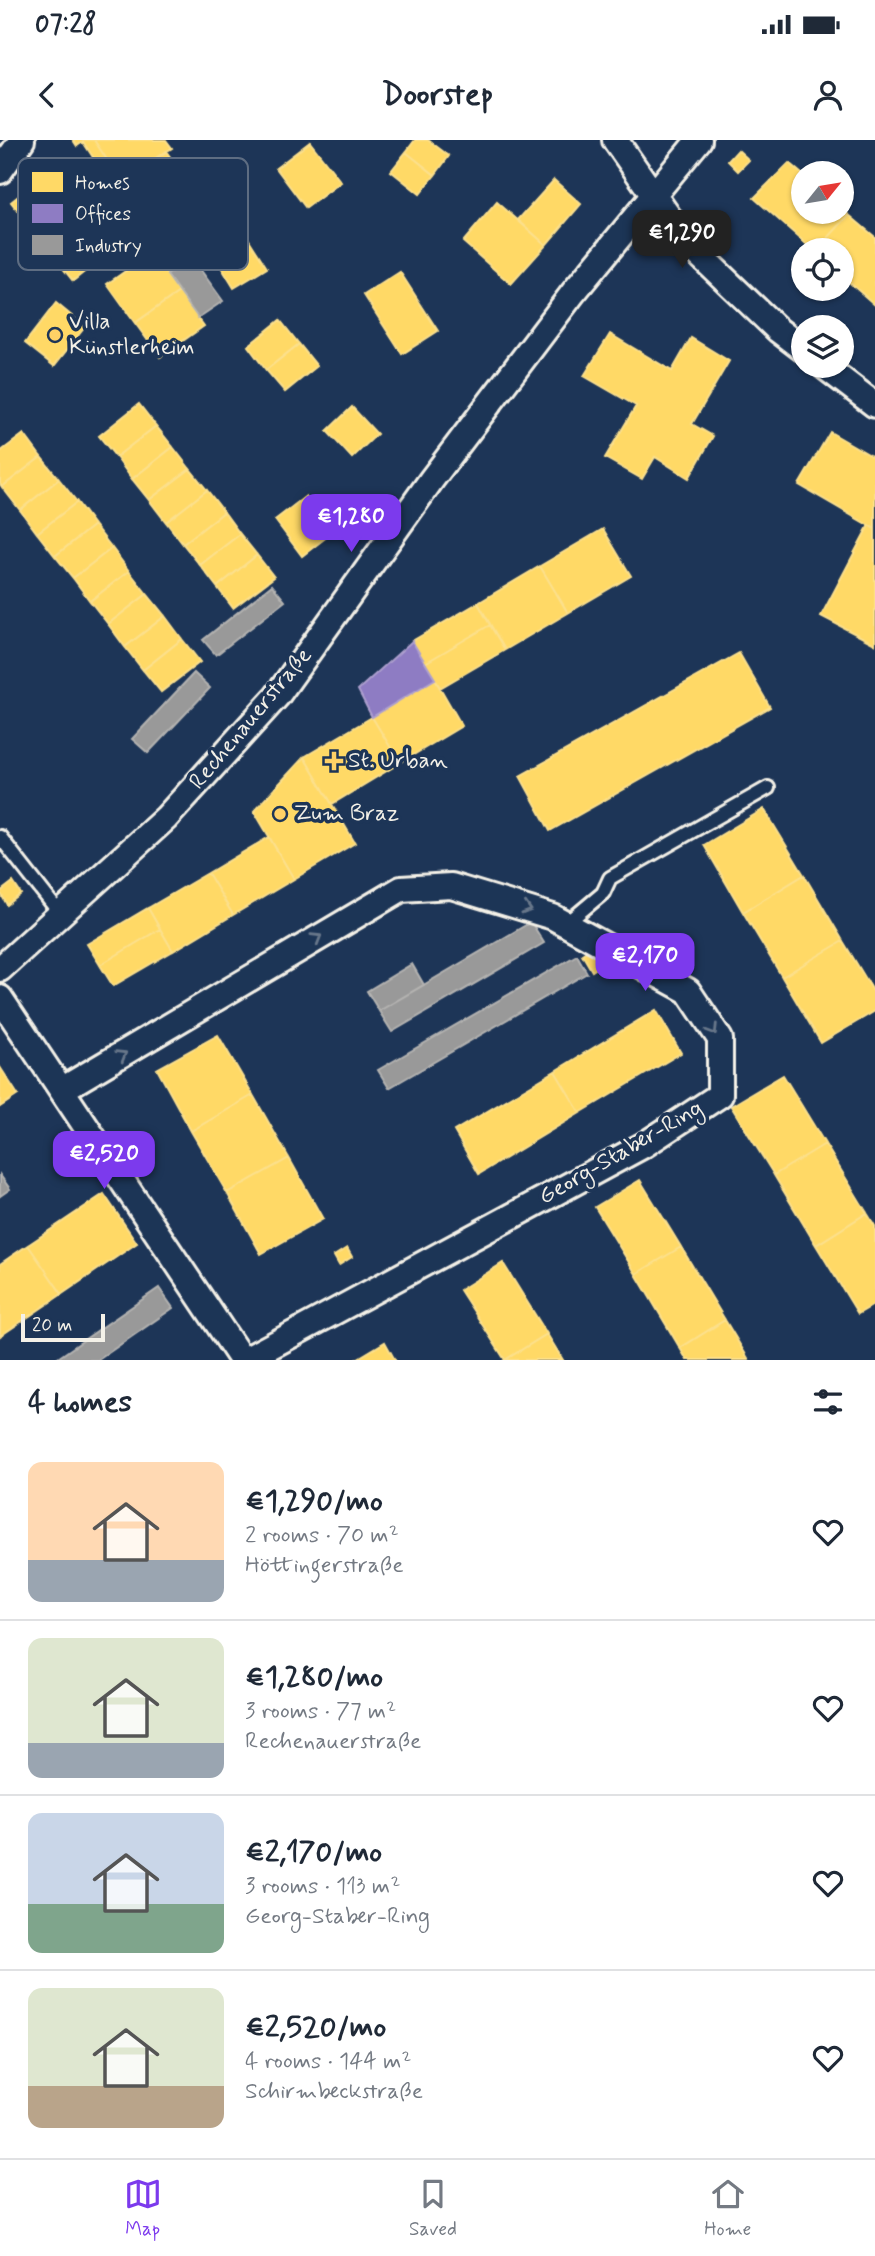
<!DOCTYPE html>
<html lang="en">
<head>
<meta charset="utf-8">
<style>
	:root { --surface:#fff; --page:#f2f2f3; --text:#1f2937; --muted:#747a83; --line:#e0e1e3; --accent:#7c3aed }
	body { margin:0; font-family:Mynerve,sans-serif; background:var(--page); color:var(--text); height:100vh; display:flex; flex-direction:column; font-size:26px; white-space:nowrap }
	* { box-sizing:border-box; margin:0 }
	p { font-size:23px; color:var(--muted) }
	.icon { flex:none; width:38px; height:38px; fill:none; stroke:currentColor; stroke-width:2; stroke-linecap:round; stroke-linejoin:round }
	.map { position:relative; height:1220px; overflow:hidden }
	.details { display:flex; flex-direction:column; background:var(--surface); flex:1 }
	.details>* { flex:none }
	.needle { width:46px; rotate:60deg }
	.buttons { position:absolute; left:791px; top:21px; display:grid; gap:14px }
	.buttons a { display:grid; place-items:center; width:63px; height:63px; border-radius:50%; background:var(--surface); box-shadow:0 2px 5px #0004; font-size:35px }
	.scale { position:absolute; left:21px; bottom:18px; width:84px; box-sizing:border-box; padding-left:7px; border:4px solid #f4f1e8; border-top:0; font-size:19px; line-height:24px; white-space:nowrap; color:#f4f1e8; -webkit-text-stroke:5px #1d3557; paint-order:stroke }
	.price { position:absolute; translate:-50% -60px; padding:0 16px; border-radius:14px; background:var(--accent); color:#fff; font-size:23px; line-height:46px; filter:drop-shadow(0 2px 4px #0008) }
	.price::after { content:''; position:absolute; left:50%; top:42px; width:21px; height:16px; margin-left:-10px; background:inherit; clip-path:polygon(0 0,100% 0,50% 100%) }
	.price.current { background:#222; color:#fff }
	ul { padding:0; list-style:none }
	li { display:flex; align-items:center; gap:21px; height:175px; padding:0 28px }
	li+li { border-top:2px solid var(--line) }
	li span { display:grid; place-items:center; flex:none; width:196px; height:140px; border-radius:14px; color:#555 }
	li>.icon { margin-inline-start:auto }
	span .icon { width:84px; height:84px; fill:#fffc; stroke-width:1 }
	li b { font-size:30px }
	h2 { display:flex; justify-content:space-between; align-items:center; height:84px; padding:0 28px; font-size:30px }
	.status { display:flex; justify-content:space-between; align-items:center; height:49px; padding:0 35px; background:var(--surface); direction:ltr }
	.status svg { height:19px; fill:currentColor }
	header { display:flex; justify-content:space-between; align-items:center; height:91px; padding:0 28px; background:var(--surface); font-size:32px; font-weight:700 }
	.tabs { display:flex; justify-content:space-around; align-items:center; height:98px; border-top:2px solid var(--line); background:var(--surface); font-size:19px; color:var(--muted) }
	.tabs a { display:grid; justify-items:center; gap:4px }
	.tabs .current { color:var(--accent) }
	.map>svg:first-child { display:block }
</style>
</head>
<body>
<div class="status"><b>07:28</b><svg viewBox="0 0 49 12"><path d="M0 12V9h3v3zM5 12V6h3v6zM10 12V3h3v9zM15 12V0h3v12zM26 1h20v11H26zM47 4h2v5h-2z"/></svg></div>
<header><svg class="icon" aria-label="back" viewBox="0 0 24 24"><path d="M15 5l-7 7 7 7"/></svg>Doorstep<svg class="icon" aria-label="person" viewBox="0 0 24 24"><circle cx="12" cy="8" r="4"/><path d="M4 21q1-7 8-7t8 7"/></svg></header>
<div class="map">
<svg width="875" height="1220" viewBox="0 0 875 1220">
	<rect width="100%" height="100%" fill="#1d3557"/>
	<filter id="ink" filterUnits="userSpaceOnUse"><feTurbulence type="fractalNoise" baseFrequency=".0143" numOctaves="2"/><feDisplacementMap in="SourceGraphic" scale="14" xChannelSelector="R" yChannelSelector="G"/><feConvolveMatrix kernelMatrix="1 2 1 2 8 2 1 2 1" color-interpolation-filters="sRGB"/></filter>
	<g filter="url(#ink)">
		<path fill="#ffd966" stroke="#fce08d" stroke-width="2" d="M 73,0 L 94,0 L 111,26 L 102,31 L 83,2 L 77,6 Z
			M 94,0 L 166,0 L 172,8 L 121,41 Z
			M 415,0 L 428,0 L 449,16 L 435,35 L 406,12 Z
			M 310,2 L 341,42 L 306,68 L 276,28 Z
			M 738,10 L 749,20 L 738,31 L 728,21 Z
			M 166,11 L 171,18 L 158,27 L 160,31 L 138,45 L 135,41 L 125,47 L 121,41 Z
			M 406,12 L 435,35 L 420,54 L 391,31 Z
			M 789,23 L 803,35 L 803,72 L 842,72 L 842,69 L 849,75 L 817,110 L 813,110 L 754,58 Z
			M 45,35 L 108,113 L 73,141 L 11,62 Z
			M 554,40 L 581,64 L 546,105 L 518,80 Z
			M 497,62 L 546,105 L 511,144 L 463,102 Z
			M 849,75 L 875,97 L 875,165 L 842,136 L 842,110 L 817,110 Z
			M 236,79 L 267,128 L 234,148 L 204,99 Z
			M 154,86 L 169,108 L 155,118 L 179,152 L 135,183 L 107,144 L 141,120 L 129,104 Z
			M 400,132 L 438,191 L 402,214 L 364,155 Z
			M 179,152 L 204,186 L 160,217 L 135,183 Z
			M 56,163 L 85,187 L 54,226 L 25,203 Z
			M 280,180 L 299,204 L 266,230 L 248,206 Z
			M 610,194 L 672,231 L 691,198 L 729,221 L 692,284 L 713,296 L 689,338 L 655,317 L 642,339 L 605,318 L 636,266 L 584,236 Z
			M 299,204 L 317,226 L 285,252 L 266,230 Z
			M 139,264 L 156,286 L 116,317 L 99,296 Z
			M 352,267 L 377,294 L 352,318 L 327,291 Z
			M 156,286 L 173,307 L 132,339 L 116,317 Z
			M 830,292 L 875,318 L 875,389 L 799,345 Z
			M 24,294 L 41,317 L 2,347 L 0,344 L 0,312 Z
			M 173,307 L 190,329 L 149,360 L 132,339 Z
			M 41,317 L 59,339 L 20,370 L 2,347 Z
			M 190,329 L 207,350 L 166,382 L 149,360 Z
			M 59,339 L 77,362 L 37,393 L 20,370 Z
			M 207,350 L 224,372 L 183,404 L 166,382 Z
			M 306,356 L 333,392 L 302,416 L 275,380 Z
			M 77,362 L 94,385 L 55,416 L 37,393 Z
			M 224,372 L 240,394 L 200,425 L 183,404 Z
			M 94,385 L 112,408 L 73,438 L 55,416 Z
			M 869,385 L 875,389 L 875,504 L 821,476 Z
			M 603,389 L 631,436 L 568,473 L 540,426 Z
			M 240,394 L 257,415 L 217,447 L 200,425 Z
			M 112,408 L 129,431 L 90,461 L 73,438 Z
			M 257,415 L 274,437 L 233,468 L 217,447 Z
			M 540,426 L 568,473 L 505,510 L 478,463 Z
			M 129,431 L 147,454 L 108,484 L 90,461 Z
			M 147,454 L 165,476 L 125,507 L 108,484 Z
			M 478,463 L 490,485 L 425,523 L 412,501 Z
			M 165,476 L 182,499 L 143,530 L 125,507 Z
			M 490,485 L 505,510 L 440,548 L 425,523 Z
			M 182,499 L 200,522 L 161,552 L 143,530 Z
			M 739,513 L 770,567 L 550,691 L 520,636 Z
			M 435,539 L 462,586 L 400,623 L 372,577 Z
			M 372,577 L 400,623 L 332,664 L 304,617 Z
			M 304,617 L 355,703 L 294,739 L 254,671 Z
			M 764,669 L 804,735 L 743,772 L 704,705 Z
			M 269,697 L 294,739 L 233,775 L 208,733 Z
			M 208,733 L 233,775 L 173,811 L 148,768 Z
			M 804,735 L 843,801 L 782,837 L 743,772 Z
			M 13,742 L 21,754 L 7,765 L 0,752 Z
			M 148,768 L 160,789 L 100,825 L 87,804 Z
			M 160,789 L 173,811 L 113,846 L 100,825 Z
			M 843,801 L 875,854 L 875,871 L 821,903 L 782,837 Z
			M 596,805 L 606,822 L 592,831 L 582,814 Z
			M 656,870 L 681,913 L 580,973 L 555,931 Z
			M 218,895 L 253,955 L 191,991 L 157,929 Z
			M 0,927 L 18,955 L 0,967 Z
			M 555,931 L 580,973 L 479,1034 L 454,991 Z
			M 783,935 L 825,1004 L 774,1035 L 731,966 Z
			M 253,955 L 289,1018 L 227,1053 L 191,991 Z
			M 825,1004 L 867,1073 L 816,1105 L 774,1035 Z
			M 289,1018 L 323,1079 L 261,1114 L 227,1053 Z
			M 640,1040 L 681,1107 L 636,1134 L 595,1067 Z
			M 104,1054 L 137,1103 L 62,1154 L 28,1105 Z
			M 867,1073 L 875,1086 L 875,1164 L 858,1174 L 816,1105 Z
			M 28,1105 L 62,1154 L 0,1196 L 0,1124 Z
			M 681,1107 L 725,1180 L 680,1208 L 636,1134 Z
			M 347,1108 L 352,1117 L 339,1125 L 334,1116 Z
			M 503,1123 L 547,1194 L 505,1220 L 460,1150 Z
			M 725,1180 L 749,1220 L 687,1220 L 680,1208 Z
			M 547,1194 L 563,1220 L 505,1220 Z
			M 385,1202 L 395,1220 L 355,1220 Z"/>
		<path fill="#8e7cc3" stroke="#ad9fce" stroke-width="2" d="M 412,501 L 435,539 L 372,577 L 358,550 Z"/>
		<path fill="#999" stroke="#b4b3b1" stroke-width="2" d="M 192,118 L 223,161 L 198,178 L 167,135 Z
			M 272,445 L 285,461 L 216,515 L 203,500 Z
			M 194,533 L 210,548 L 148,613 L 132,599 Z
			M 531,782 L 544,803 L 392,892 L 379,871 Z
			M 577,815 L 587,833 L 389,948 L 378,930 Z
			M 412,824 L 424,845 L 379,871 L 367,851 Z
			M 0,1035 L 10,1049 L 0,1056 Z
			M 159,1148 L 173,1168 L 98,1220 L 55,1220 Z"/>
		<g fill="none" stroke-linecap="round" stroke-linejoin="round">
			<defs>
				<path id="lane" d="M 0,697 L 61,775
					M 566,784 L 603,753 L 610,738 L 768,648"/>
				<path id="street" d="M 615,0 L 687,103 L 778,190 L 803,209
					M 0,31 L 22,0
					M 824,226 L 875,265
					M 0,829 L 166,678 L 277,556 L 432,339 L 573,153 L 699,0
					M 0,858 L 242,1220
					M 63,949 L 401,749 L 451,746 L 553,777 L 688,851 L 720,899 L 720,955 L 644,1005 L 245,1220"/>
			</defs>
			<use href="#lane" stroke="#f4f1e8" stroke-width="18"/>
			<use href="#street" stroke="#f4f1e8" stroke-width="30"/>
			<use href="#lane" stroke="#1d3557" stroke-width="12"/>
			<use href="#street" stroke="#1d3557" stroke-width="24"/>
		</g>
		<defs><path id="oneway-chevron" d="M-2-3.5L2.5 0L-2 3.5" fill="none" stroke-width="1.6" stroke-linecap="round" stroke-linejoin="round" transform="scale(1.75)"/></defs>
		<g stroke="#68778a">
			<use href="#oneway-chevron" transform="translate(527 769) rotate(17)"/>
			<use href="#oneway-chevron" transform="translate(317 798) rotate(-31)"/>
			<use href="#oneway-chevron" transform="translate(713 890) rotate(58)"/>
			<use href="#oneway-chevron" transform="translate(122 915) rotate(-31)"/>
		</g>
	</g>
	<g fill="#ffd166" stroke="#1d3557" stroke-width="2.5">
		<circle cx="55" cy="195" r="7"/>
		<path d="M330.5 610.5h7v7h7v7h-7v7h-7v-7h-7v-7h7z"/>
		<circle cx="280" cy="674" r="7"/>
	</g>
	<g text-anchor="middle" dominant-baseline="central" stroke-width="7" stroke-linejoin="round" paint-order="stroke">
		<g font-size="23" fill="#f4f1e8" stroke="#1d3557" text-anchor="start">
			<text x="69" y="182">Villa<tspan x="69" dy="26">Künstlerheim</tspan></text>
			<text x="348" y="621">St. Urban</text>
			<text x="294" y="674">Zum Braz</text>
		</g>
		<g font-size="23" fill="#f4f1e8" stroke="#1d3557">
			<text transform="translate(251 579) rotate(-50)">Rechenauerstraße</text>
			<text transform="translate(621 1013) rotate(-30)">Georg-Staber-Ring</text>
		</g>
	</g>
	<rect x="18" y="18" width="230" height="112" rx="10" fill="#1d3557" stroke="#5e6d82" stroke-width="2"/>
	<rect x="32" y="32" width="31" height="20" fill="#ffd966"/>
	<rect x="32" y="64" width="31" height="19" fill="#8e7cc3"/>
	<rect x="32" y="95" width="31" height="20" fill="#999"/>
	<g font-size="19" fill="#f4f1e8">
		<text x="75" y="49">Homes</text>
		<text x="75" y="80">Offices</text>
		<text x="75" y="112">Industry</text>
	</g>
</svg>
<div class="buttons">
<a><svg class="needle" viewBox="-14 -14 28 28"><path d="M0-13l5 13h-10z" fill="#e53935"/><path d="M0 13l5-13h-10z" fill="#747a83"/></svg></a>
<a><svg class="icon" aria-label="locate" viewBox="0 0 24 24"><circle cx="12" cy="12" r="6"/><path d="M12 2v4M12 18v4M2 12h4M18 12h4"/></svg></a>
<a><svg class="icon" aria-label="layers" viewBox="0 0 24 24"><path d="M12 4l9 5-9 5-9-5zM3 14l9 5 9-5"/></svg></a>
</div>
<div class="scale">20 m</div>
<b class="price current" style="left:682px;top:130px">€1,290</b>
<b class="price" style="left:351px;top:414px">€1,280</b>
<b class="price" style="left:645px;top:853px">€2,170</b>
<b class="price" style="left:104px;top:1051px">€2,520</b>
</div>
<section class="details">
<h2>4 homes<svg class="icon" aria-label="filters" viewBox="0 0 24 24"><path d="M4 7h16M4 17h16"/><circle cx="9" cy="7" r="2"/><circle cx="15" cy="17" r="2"/></svg></h2>
<ul>
<li><span style="background:linear-gradient(#ffd9b3 70%,#9aa5b1 0)"><svg class="icon" aria-label="home" viewBox="0 0 24 24"><path d="M3 11l9-7 9 7M6 9v11h12V9"/></svg></span><div><b>€1,290/mo</b><p>2 rooms · 70 m²</p><p>Höttingerstraße</p></div><svg class="icon" aria-label="heart" viewBox="0 0 24 24"><path d="M12 20l-8-8c-3-5 5-10 8-4 3-6 11-1 8 4z"/></svg></li>
<li><span style="background:linear-gradient(#dfe7d0 75%,#9aa5b1 0)"><svg class="icon" aria-label="home" viewBox="0 0 24 24"><path d="M3 11l9-7 9 7M6 9v11h12V9"/></svg></span><div><b>€1,280/mo</b><p>3 rooms · 77 m²</p><p>Rechenauerstraße</p></div><svg class="icon" aria-label="heart" viewBox="0 0 24 24"><path d="M12 20l-8-8c-3-5 5-10 8-4 3-6 11-1 8 4z"/></svg></li>
<li><span style="background:linear-gradient(#c9d6e8 65%,#7fa58c 0)"><svg class="icon" aria-label="home" viewBox="0 0 24 24"><path d="M3 11l9-7 9 7M6 9v11h12V9"/></svg></span><div><b>€2,170/mo</b><p>3 rooms · 113 m²</p><p>Georg-Staber-Ring</p></div><svg class="icon" aria-label="heart" viewBox="0 0 24 24"><path d="M12 20l-8-8c-3-5 5-10 8-4 3-6 11-1 8 4z"/></svg></li>
<li><span style="background:linear-gradient(#dfe7d0 70%,#b9a48a 0)"><svg class="icon" aria-label="home" viewBox="0 0 24 24"><path d="M3 11l9-7 9 7M6 9v11h12V9"/></svg></span><div><b>€2,520/mo</b><p>4 rooms · 144 m²</p><p>Schirmbeckstraße</p></div><svg class="icon" aria-label="heart" viewBox="0 0 24 24"><path d="M12 20l-8-8c-3-5 5-10 8-4 3-6 11-1 8 4z"/></svg></li>
</ul>
</section>
<nav class="tabs">
<a class="current"><svg class="icon" aria-label="map" viewBox="0 0 24 24"><path d="M3 6l6-2 6 2 6-2v14l-6 2-6-2-6 2zM9 4v14M15 6v14"/></svg>Map</a>
<a><svg class="icon" aria-label="saved" viewBox="0 0 24 24"><path d="M7 4h10v16l-5-4-5 4z"/></svg>Saved</a>
<a><svg class="icon" aria-label="home" viewBox="0 0 24 24"><path d="M3 11l9-7 9 7M6 9v11h12V9"/></svg>Home</a>
</nav>
</body>
</html>
